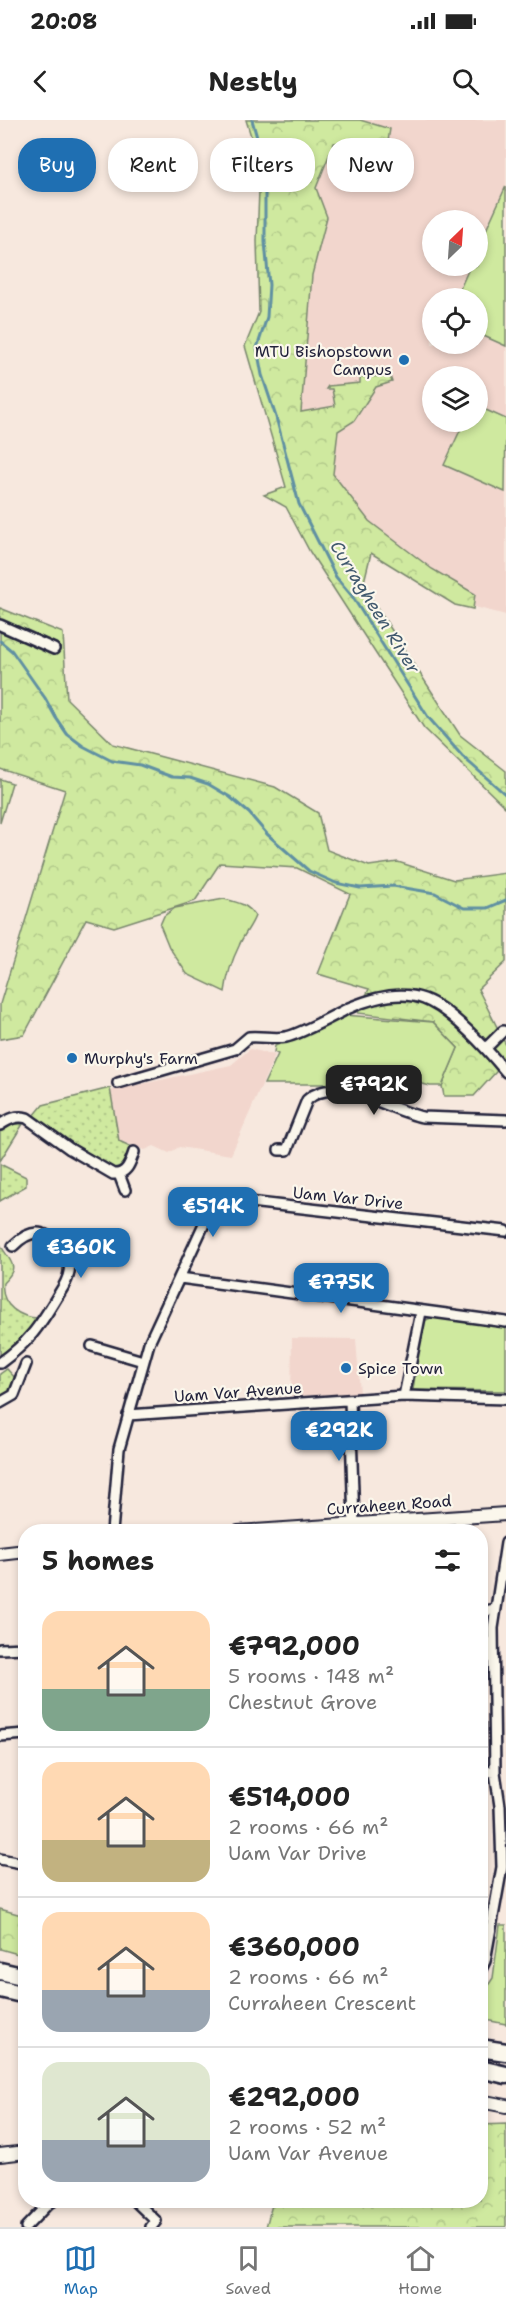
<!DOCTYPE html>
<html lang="en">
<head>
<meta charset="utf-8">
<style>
	:root { --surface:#fff; --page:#f2f2f2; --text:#222; --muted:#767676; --line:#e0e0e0; --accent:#1f6fb2 }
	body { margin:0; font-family:"Shantell Sans",sans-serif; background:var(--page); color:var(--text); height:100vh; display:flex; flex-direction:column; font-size:22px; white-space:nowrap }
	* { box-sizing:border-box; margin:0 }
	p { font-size:20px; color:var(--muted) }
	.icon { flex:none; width:33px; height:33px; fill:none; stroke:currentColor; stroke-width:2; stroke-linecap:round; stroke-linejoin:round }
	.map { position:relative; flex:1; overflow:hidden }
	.drawer { position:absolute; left:18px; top:1404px; width:470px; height:684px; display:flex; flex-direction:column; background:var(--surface); border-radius:24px; box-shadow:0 3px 9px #0003 }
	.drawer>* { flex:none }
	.banner { position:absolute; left:18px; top:18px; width:471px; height:54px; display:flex; gap:12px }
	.needle { width:39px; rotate:25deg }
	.buttons { position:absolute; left:422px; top:90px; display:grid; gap:12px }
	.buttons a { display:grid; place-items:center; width:66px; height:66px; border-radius:50%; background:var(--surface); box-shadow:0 3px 9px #0003; font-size:30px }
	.price { position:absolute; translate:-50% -51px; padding:0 14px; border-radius:12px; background:var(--accent); color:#fff; font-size:20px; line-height:39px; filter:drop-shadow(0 2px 3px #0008) }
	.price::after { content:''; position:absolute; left:50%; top:36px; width:18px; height:14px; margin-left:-9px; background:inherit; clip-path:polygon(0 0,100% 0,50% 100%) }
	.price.active { background:#222; color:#fff }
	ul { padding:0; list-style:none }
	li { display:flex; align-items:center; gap:18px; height:150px; padding:0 24px }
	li+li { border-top:2px solid var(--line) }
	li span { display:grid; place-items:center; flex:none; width:168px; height:120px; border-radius:18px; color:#555 }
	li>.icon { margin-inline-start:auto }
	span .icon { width:72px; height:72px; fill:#fffc; stroke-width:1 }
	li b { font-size:26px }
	h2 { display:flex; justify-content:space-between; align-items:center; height:72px; padding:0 24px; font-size:26px }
	.pill { padding:0 21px; border-radius:24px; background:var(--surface); box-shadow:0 3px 9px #0003; font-size:21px; line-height:54px }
	.pill.active { background:var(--accent); color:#fff }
	.status { display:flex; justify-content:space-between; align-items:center; height:42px; padding:0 30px; background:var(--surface); direction:ltr }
	.status svg { height:16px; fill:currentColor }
	header { display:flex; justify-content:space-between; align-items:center; height:78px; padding:0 24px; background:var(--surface); font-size:27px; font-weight:700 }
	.menu { display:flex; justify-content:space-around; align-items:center; height:84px; border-top:2px solid var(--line); background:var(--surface); font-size:16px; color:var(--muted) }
	.menu a { display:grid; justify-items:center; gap:3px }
	.menu .active { color:var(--accent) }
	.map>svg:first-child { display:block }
</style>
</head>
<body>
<div class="status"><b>20:08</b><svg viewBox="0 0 49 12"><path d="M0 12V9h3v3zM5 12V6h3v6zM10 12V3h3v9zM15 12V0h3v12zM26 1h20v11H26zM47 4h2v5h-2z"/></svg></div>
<header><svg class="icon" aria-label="back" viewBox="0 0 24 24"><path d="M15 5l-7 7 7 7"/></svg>Nestly<svg class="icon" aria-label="search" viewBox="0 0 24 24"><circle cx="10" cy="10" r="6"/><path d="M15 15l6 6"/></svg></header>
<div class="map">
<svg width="506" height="2107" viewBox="0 0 506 2107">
	<defs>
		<pattern id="grass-dots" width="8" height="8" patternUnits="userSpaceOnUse" patternTransform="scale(1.5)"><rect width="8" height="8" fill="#cfe99f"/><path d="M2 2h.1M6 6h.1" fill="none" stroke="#b1c88a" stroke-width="1.8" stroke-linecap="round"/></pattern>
		<pattern id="forest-crowns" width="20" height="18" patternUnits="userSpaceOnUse" patternTransform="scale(1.5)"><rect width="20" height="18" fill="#cfe99f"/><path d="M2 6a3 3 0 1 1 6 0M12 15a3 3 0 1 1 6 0" fill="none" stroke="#b1c88a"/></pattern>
	</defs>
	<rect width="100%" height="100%" fill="#f7e8de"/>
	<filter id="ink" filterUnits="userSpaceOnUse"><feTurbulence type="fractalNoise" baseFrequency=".0167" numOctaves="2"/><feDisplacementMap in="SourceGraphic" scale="12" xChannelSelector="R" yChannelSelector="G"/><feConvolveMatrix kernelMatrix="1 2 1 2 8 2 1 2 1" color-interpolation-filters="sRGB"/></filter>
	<g filter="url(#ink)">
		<path fill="#f2d6cd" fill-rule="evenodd" d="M 263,0 L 506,0 L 506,495 L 459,483 L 357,415 L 301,293 ZM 432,100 L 477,100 L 477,146 L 432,146 ZM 432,178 L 477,178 L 477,224 L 432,224 ZM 432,256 L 477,256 L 477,302 L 432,302 Z
			M 250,929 L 275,935 L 231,1035 L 179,1027 L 169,1033 L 154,1026 L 145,1030 L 118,1020 L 109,971 L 231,945 Z
			M 292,1218 L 356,1219 L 360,1273 L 291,1276 Z"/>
		<path fill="url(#grass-dots)" stroke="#78866d" stroke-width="1.5" d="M 110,968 L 119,1021 L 132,1027 L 125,1047 L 116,1051 L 78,1030 L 33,997 L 43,985 Z
			M 13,1004 L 23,1004 L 0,1041 L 0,1012 Z
			M 0,1044 L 26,1057 L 26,1066 L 0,1081 Z
			M 0,1124 C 9,1142 22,1145 3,1163 C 0,1186 21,1198 39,1198 L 13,1228 L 0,1237 Z
			M 7,1249 L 16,1259 L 13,1270 L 0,1278 L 0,1254 Z"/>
		<path fill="url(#forest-crowns)" stroke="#78866d" stroke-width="1.5" d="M 246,0 L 360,0 L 390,9 L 388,21 L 334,23 L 316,68 L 327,97 L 312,155 L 301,292 L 335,286 L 332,269 L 326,269 L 328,266 L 360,263 L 360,257 L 390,256 L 392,262 L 376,267 L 354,301 L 338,311 L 333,354 L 369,401 L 432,449 L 475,474 L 473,489 L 455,485 L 371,433 L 363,466 L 460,615 L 506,651 L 506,688 L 424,608 L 310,432 L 286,387 L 264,375 L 286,367 L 245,226 L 259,192 L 257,121 L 260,45 Z
			M 0,488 L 63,513 L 67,579 L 113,624 L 275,667 L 318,693 L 327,730 L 369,746 L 398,742 L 454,760 L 506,753 L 506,842 L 478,869 L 506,925 L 506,941 L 474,976 L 444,976 L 442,966 L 458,928 L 433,902 L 358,893 L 369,869 L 318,854 L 350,774 L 297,748 L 220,743 L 195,781 L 114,807 L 86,799 L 24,915 L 0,919 L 0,884 L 65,670 L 0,649 Z
			M 0,1789 L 25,1796 L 25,1836 L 0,1829 Z
			M 506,2004 L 506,2107 L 266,2107 L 273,2081 L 480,2080 L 480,2005 Z"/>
		<path fill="#cfe99f" stroke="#78866d" stroke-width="1.5" d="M 506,66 L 506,226 L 477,213 L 480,203 L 477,201 L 477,178 L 456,178 L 470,146 L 477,146 L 477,130 Z
			M 477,286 L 506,299 L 505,372 L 444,345 L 464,302 L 477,302 Z
			M 0,659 L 12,663 L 0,703 Z
			M 224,779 C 237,782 248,784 255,796 C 251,807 243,815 239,826 C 232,840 227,856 225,872 L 187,854 L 169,827 L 160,805 L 164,796 L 175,788 Z
			M 344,895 L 433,902 L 458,928 L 442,966 L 430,966 L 375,951 L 369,965 L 343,960 L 325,964 L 264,964 L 278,934 L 274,932 L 275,926 Z
			M 433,1197 L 506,1207 L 506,1271 L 413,1270 L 422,1207 L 426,1200 Z
			M 500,1805 L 506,1805 L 506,1904 L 480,1899 L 480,1866 L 489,1864 L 493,1858 Z"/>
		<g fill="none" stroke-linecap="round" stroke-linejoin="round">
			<path stroke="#6090a2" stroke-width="3" d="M 252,0 L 260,28 L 265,65 L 265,122 L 269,165 L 267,197 L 257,228 L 262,255 L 276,297 L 299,384 L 336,457 L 352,476 L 428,597 L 463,637 L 506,675
				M 0,521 L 12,531 L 45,578 L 56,598 L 67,614 L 83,626 L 112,641 L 140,645 L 172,657 L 190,658 L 208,664 L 230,677 L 249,693 L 267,714 L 309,751 L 336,763 L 360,768 L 393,766 L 435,773 L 464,788 L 487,788 L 506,780"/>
			<defs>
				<path id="street" d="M 0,505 L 54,529
					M 486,928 L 503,911
					M 118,963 L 235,929 L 249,917 C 261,916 275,919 286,917 C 299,915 335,895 349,888 C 372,878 400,870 424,879 C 451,889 488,930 506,952
					M 0,1005 C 9,999 17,995 27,998 L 70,1029 L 113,1054 C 127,1055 130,1043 134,1032
					M 279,1030 L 287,1030 L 307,980 C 335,953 389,990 422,997 L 506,1000
					M 119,1054 L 125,1070
					M 180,1158 L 506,1202
					M 92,1226 L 143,1241
					M 0,1243 C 29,1222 39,1207 57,1177 C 62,1169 68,1161 69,1152 C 72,1138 52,1113 37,1113 C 28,1113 19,1120 13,1126
					M 404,1276 L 421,1192
					M 350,1280 L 354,1403
					M 0,1283 L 14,1275 L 26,1244
					M 128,1295 L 404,1276 L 506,1279
					M 112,1412 L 119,1329 L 149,1223 L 210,1091 L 219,1082 L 231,1080 L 506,1111
					M 480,1492 L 495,1489
					M 0,1529 L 26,1528
					M 0,1616 L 26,1614
					M 480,1651 L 495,1652
					M 0,1739 L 26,1744
					M 480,1851 L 485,1841 L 502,1747 L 500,1686 L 495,1652 L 493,1508 L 506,1423
					M 134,2080 L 156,2101 L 151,2107
					M 26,2107 L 49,2083 L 54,2080"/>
				<path id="secondary" d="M 238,1412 L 506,1394
					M 0,1434 L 26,1431
					M 480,1981 L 506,1986
					M 0,2035 L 26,2032"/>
				<path id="highway" d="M 0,1851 L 26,1857
					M 0,1869 L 26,1875
					M 480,1928 L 506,1932
					M 480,1949 L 506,1955"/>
			</defs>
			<use href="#street" stroke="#22223b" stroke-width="14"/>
			<use href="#secondary" stroke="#22223b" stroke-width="16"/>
			<use href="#highway" stroke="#22223b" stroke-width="21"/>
			<use href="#street" stroke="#fbf7ec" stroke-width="9"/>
			<use href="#secondary" stroke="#fbf7ec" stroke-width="12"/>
			<use href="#highway" stroke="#fbf7ec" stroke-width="16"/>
		</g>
	</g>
	<g fill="#1f6fb2" stroke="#fbf7ec" stroke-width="2">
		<circle cx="404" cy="240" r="6"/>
		<circle cx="72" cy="938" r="6"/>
		<circle cx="346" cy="1248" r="6"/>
	</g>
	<g text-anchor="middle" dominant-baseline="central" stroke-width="4.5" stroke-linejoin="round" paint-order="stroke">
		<g font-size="16" fill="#22223b" stroke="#fbf7ec" text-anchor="start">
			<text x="392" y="231" text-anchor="end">MTU Bishopstown<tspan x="392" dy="18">Campus</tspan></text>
			<text x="84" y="938">Murphy's Farm</text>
			<text x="358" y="1248">Spice Town</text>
		</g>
		<g font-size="16" fill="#22223b" stroke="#fbf7ec">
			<text transform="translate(348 1078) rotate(6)">Uam Var Drive</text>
			<text transform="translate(238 1272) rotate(-4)">Uam Var Avenue</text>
			<text transform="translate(389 1385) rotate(-4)">Curraheen Road</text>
		</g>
		<g font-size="18" font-style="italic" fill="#41596e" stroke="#fbf7ec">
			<text transform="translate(375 487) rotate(58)">Curragheen River</text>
		</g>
	</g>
</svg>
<div class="buttons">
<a><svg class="needle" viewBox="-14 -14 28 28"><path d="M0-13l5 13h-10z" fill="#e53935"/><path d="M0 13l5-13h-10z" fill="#767676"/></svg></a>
<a><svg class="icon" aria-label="locate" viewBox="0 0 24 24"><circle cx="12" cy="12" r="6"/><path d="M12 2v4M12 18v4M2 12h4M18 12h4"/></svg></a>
<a><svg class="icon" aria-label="layers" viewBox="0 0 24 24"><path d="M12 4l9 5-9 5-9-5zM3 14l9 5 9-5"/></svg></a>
</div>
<b class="price active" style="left:374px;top:996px">€792K</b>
<b class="price" style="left:213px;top:1118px">€514K</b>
<b class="price" style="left:81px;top:1159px">€360K</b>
<b class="price" style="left:341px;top:1194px">€775K</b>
<b class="price" style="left:339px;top:1342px">€292K</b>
<div class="banner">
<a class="pill active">Buy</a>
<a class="pill">Rent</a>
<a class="pill">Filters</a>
<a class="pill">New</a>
</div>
<section class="drawer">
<h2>5 homes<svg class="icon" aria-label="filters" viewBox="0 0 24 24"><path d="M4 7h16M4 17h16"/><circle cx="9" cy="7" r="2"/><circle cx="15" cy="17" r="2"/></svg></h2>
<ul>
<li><span style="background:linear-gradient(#ffd9b3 65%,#7fa58c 0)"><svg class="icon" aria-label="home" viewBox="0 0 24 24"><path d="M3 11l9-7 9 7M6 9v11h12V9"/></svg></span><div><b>€792,000</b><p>5 rooms · 148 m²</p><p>Chestnut Grove</p></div></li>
<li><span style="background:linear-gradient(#ffd9b3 65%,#c2b280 0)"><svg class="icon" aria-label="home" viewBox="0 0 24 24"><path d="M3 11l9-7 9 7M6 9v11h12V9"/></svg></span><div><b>€514,000</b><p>2 rooms · 66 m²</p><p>Uam Var Drive</p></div></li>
<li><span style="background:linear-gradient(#ffd9b3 65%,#9aa5b1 0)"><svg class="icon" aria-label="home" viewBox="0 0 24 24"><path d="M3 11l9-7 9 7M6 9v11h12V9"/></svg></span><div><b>€360,000</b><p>2 rooms · 66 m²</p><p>Curraheen Crescent</p></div></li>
<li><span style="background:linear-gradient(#dfe7d0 65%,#9aa5b1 0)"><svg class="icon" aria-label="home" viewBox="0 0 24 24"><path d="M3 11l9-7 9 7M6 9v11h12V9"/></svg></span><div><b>€292,000</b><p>2 rooms · 52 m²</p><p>Uam Var Avenue</p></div></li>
</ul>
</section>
</div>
<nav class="menu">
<a class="active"><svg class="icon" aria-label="map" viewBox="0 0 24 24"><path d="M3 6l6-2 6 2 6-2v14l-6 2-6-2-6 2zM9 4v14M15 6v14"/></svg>Map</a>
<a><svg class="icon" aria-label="saved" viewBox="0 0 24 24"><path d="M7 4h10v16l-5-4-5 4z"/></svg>Saved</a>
<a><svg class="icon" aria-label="home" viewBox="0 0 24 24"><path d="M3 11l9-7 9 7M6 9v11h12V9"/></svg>Home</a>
</nav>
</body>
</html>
